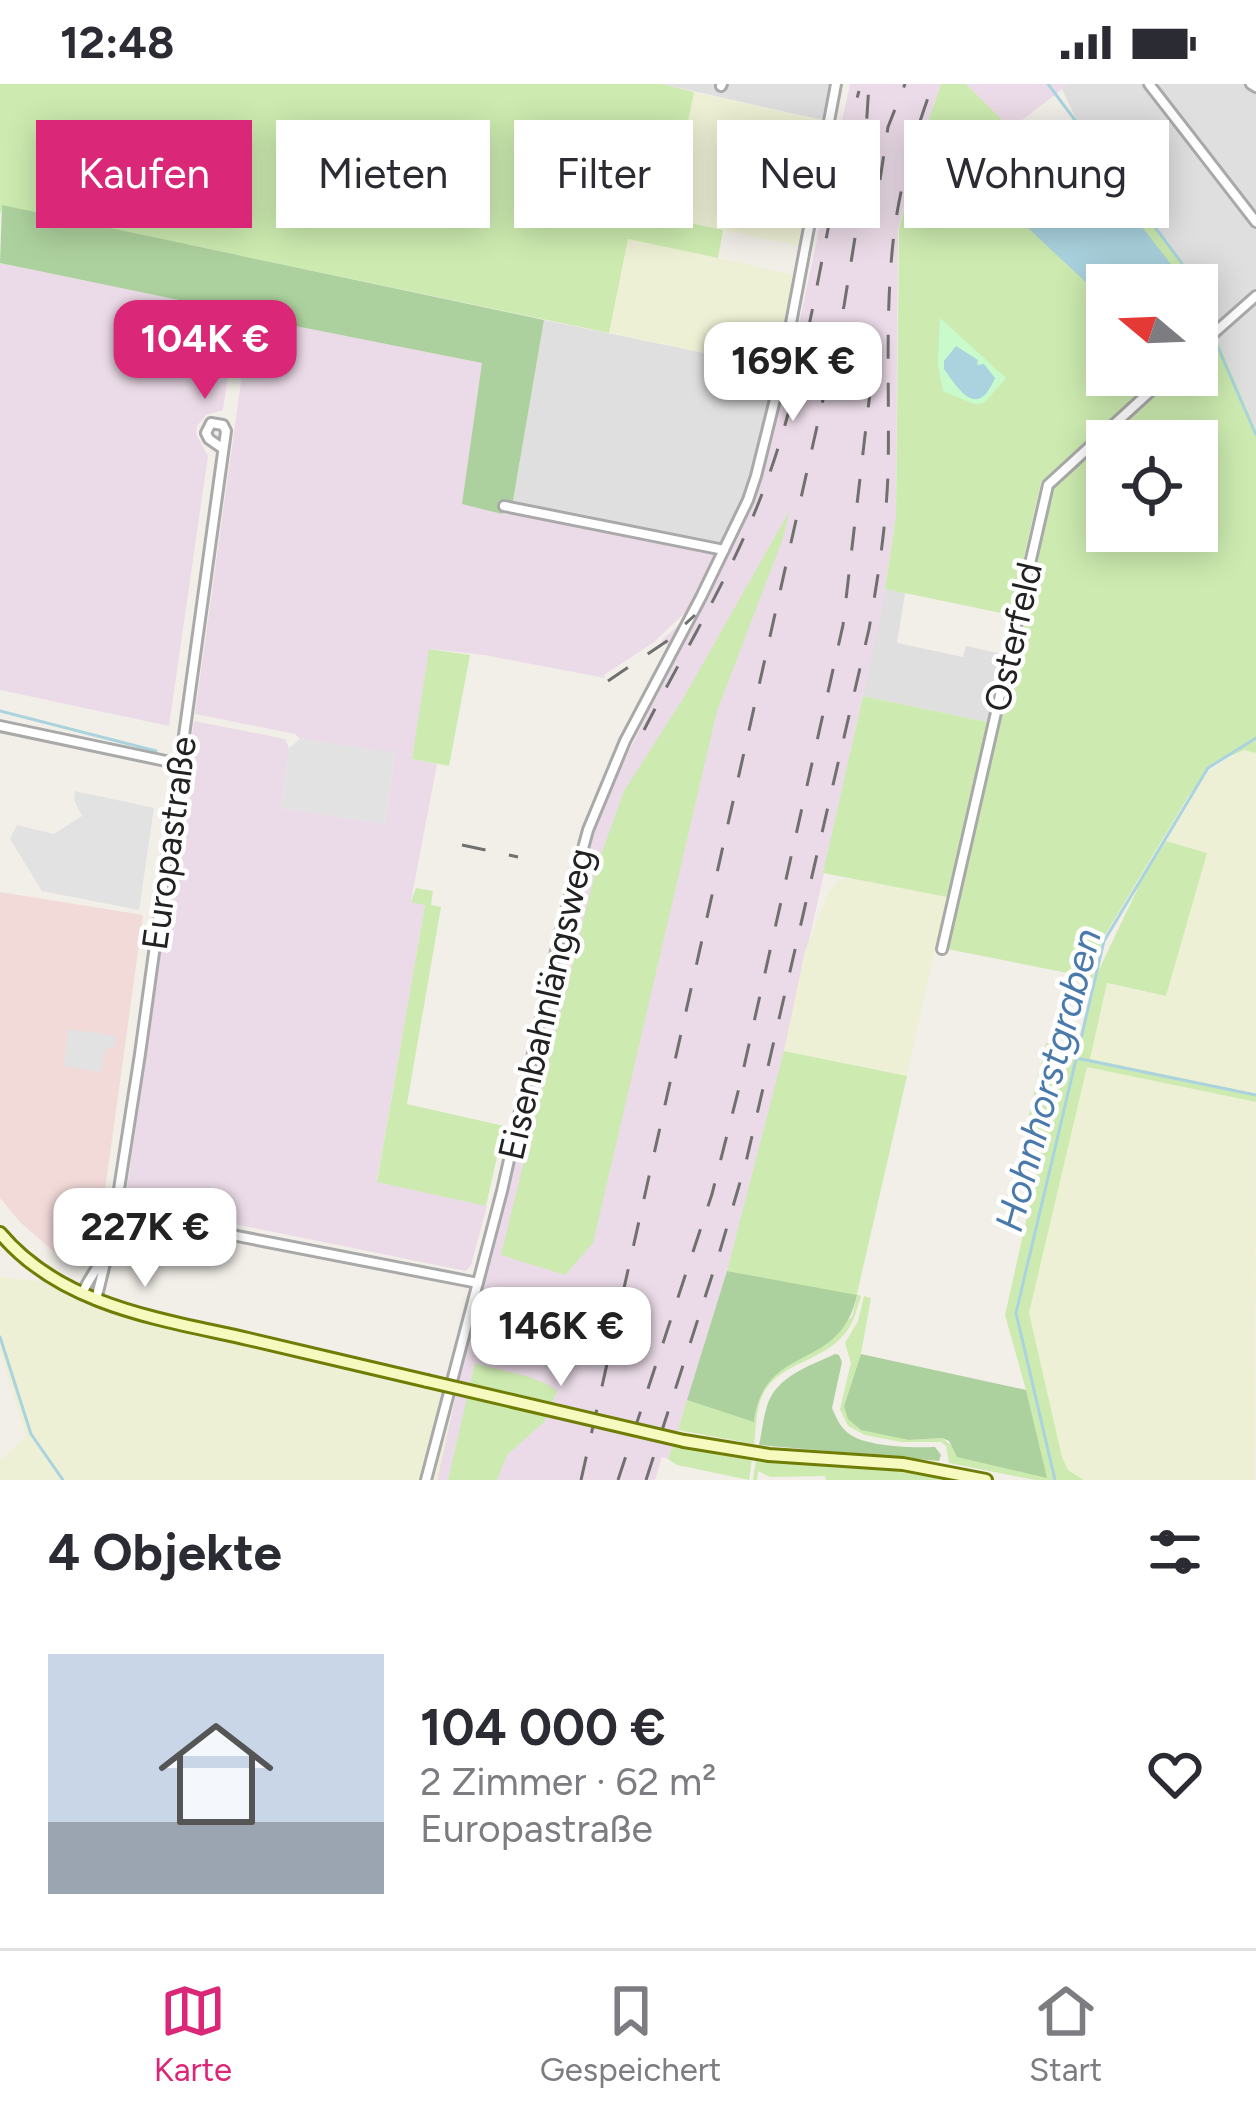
<!DOCTYPE html>
<html lang="de">
<head>
<meta charset="utf-8">
<style>
	:root { --surface:#fff; --page:#f2f2f3; --text:#2b2b33; --muted:#7c7c81; --line:#e1e1e2; --accent:#db2777 }
	body { margin:0; font-family:Figtree,sans-serif; background:var(--page); color:var(--text); height:100vh; display:flex; flex-direction:column; font-size:45px; white-space:nowrap }
	* { box-sizing:border-box; margin:0 }
	p { font-size:39px; color:var(--muted) }
	.icon { flex:none; width:66px; height:66px; fill:none; stroke:currentColor; stroke-width:2; stroke-linecap:round; stroke-linejoin:round }
	.map { position:relative; height:1396px; overflow:hidden }
	.side { display:flex; flex-direction:column; background:var(--surface); flex:1 }
	.side>* { flex:none }
	.banner { position:absolute; left:36px; top:36px; width:1185px; height:108px; display:flex; gap:24px }
	.needle { width:78px; rotate:289deg }
	.buttons { position:absolute; left:1086px; top:180px; display:grid; gap:24px }
	.buttons a { display:grid; place-items:center; width:132px; height:132px; border-radius:0px; background:var(--surface); box-shadow:0 6px 30px #0003; font-size:60px }
	.price { position:absolute; translate:-50% -102px; padding:0 27px; border-radius:24px; background:#fff; color:#222; font-size:39px; line-height:78px; filter:drop-shadow(0 3px 6px #0008) }
	.price::after { content:''; position:absolute; left:50%; top:72px; width:36px; height:27px; margin-left:-18px; background:inherit; clip-path:polygon(0 0,100% 0,50% 100%) }
	.price.current { background:var(--accent); color:#fff }
	ul { padding:0; list-style:none }
	li { display:flex; align-items:center; gap:36px; height:300px; padding:0 48px }
	li span { display:grid; place-items:center; flex:none; width:336px; height:240px; border-radius:0px; color:#555 }
	li>.icon { margin-inline-start:auto }
	span .icon { width:144px; height:144px; fill:#fffc; stroke-width:1 }
	li b { font-size:51px }
	h2 { display:flex; justify-content:space-between; align-items:center; height:144px; padding:0 48px; font-size:51px }
	.chip { padding:0 42px; border-radius:0px; background:var(--surface); box-shadow:0 6px 30px #0003; font-size:42px; line-height:108px }
	.chip.current { background:var(--accent); color:#fff }
	.status { display:flex; justify-content:space-between; align-items:center; height:84px; padding:0 60px; background:var(--surface); direction:ltr }
	.status svg { height:33px; fill:currentColor }
	.tabs { display:flex; justify-content:space-around; align-items:center; height:168px; border-top:3px solid var(--line); background:var(--surface); font-size:33px; color:var(--muted) }
	.tabs a { display:grid; justify-items:center; gap:6px }
	.tabs .current { color:var(--accent) }
	.map>svg:first-child { display:block }
</style>
</head>
<body>
<div class="status"><b>12:48</b><svg viewBox="0 0 49 12"><path d="M0 12V9h3v3zM5 12V6h3v6zM10 12V3h3v9zM15 12V0h3v12zM26 1h20v11H26zM47 4h2v5h-2z"/></svg></div>
<div class="map">
<svg width="1256" height="1396" viewBox="0 0 1256 1396">
	<rect width="100%" height="100%" fill="#f2efe9"/>
	<path fill="#e0dfdf" d="M 662,0 L 829,0 L 822,36 Z
		M 1069,0 L 1256,0 L 1256,345 L 1197,210 L 1197,201 L 1193,201 L 1182,177 L 1075,33 L 1062,5 Z
		M 544,236 L 777,284 L 769,328 L 743,414 L 722,463 L 690,458 L 587,431 L 513,417 Z
		M 885,505 L 905,509 L 897,559 L 963,573 L 966,562 L 1002,570 L 987,638 L 863,612 Z"/>
	<path fill="#f2dad9" d="M 0,808 L 143,831 L 98,1157 L 92,1162 L 60,1173 L 20,1138 L 0,1114 Z"/>
	<path fill="#ebdbe8" d="M 850,0 L 941,0 L 919,64 L 898,145 L 896,432 L 882,525 L 776,1007 L 727,1187 L 680,1340 L 668,1375 L 662,1373 L 655,1396 L 437,1396 L 470,1248 L 587,770 L 609,706 L 679,569 L 661,557 L 687,533 L 692,522 L 654,558 L 604,591 L 605,594 L 484,571 L 431,565 L 412,675 L 437,680 L 411,817 L 425,821 L 377,1097 L 487,1122 L 471,1181 L 466,1187 L 125,1118 L 194,637 L 285,655 L 289,664 L 281,724 L 385,740 L 395,669 L 300,655 L 295,650 L 195,630 L 250,233 L 483,279 L 502,430 L 513,417 L 728,465 L 753,413 L 789,287 Z
		M 966,0 L 1069,0 L 1009,46 Z
		M 0,179 L 237,228 L 223,326 L 206,331 L 197,342 L 196,350 L 208,372 L 169,642 L 0,606 Z"/>
	<path fill="#eef0d5" d="M 694,8 L 822,36 L 799,162 L 634,127 L 648,54 L 683,61 Z
		M 628,154 L 794,191 L 777,284 L 609,249 Z
		M 1242,665 L 1256,668 L 1256,1010 L 1090,976 L 1106,900 L 1166,912 L 1206,769 L 1166,757 L 1208,688 Z
		M 839,795 L 852,795 L 947,813 L 907,992 L 784,967 L 805,867 L 829,808 Z
		M 1087,982 L 1256,1018 L 1255,1396 L 1084,1396 L 1068,1386 L 1062,1373 L 1029,1229 Z
		M 0,1193 L 43,1198 L 84,1220 L 130,1235 L 456,1309 L 437,1396 L 0,1396 L 0,1376 L 26,1352 L 0,1267 Z"/>
	<path fill="#cdebb0" fill-rule="evenodd" d="M 0,0 L 662,0 L 694,8 L 683,62 L 648,54 L 634,127 L 723,146 L 718,174 L 628,155 L 609,249 L 3,122 L 0,130 Z
		M 941,0 L 966,0 L 1035,69 L 1075,33 L 1182,177 L 1193,201 L 1107,201 L 1107,291 L 1160,291 L 1041,398 L 1011,531 L 885,505 L 896,432 L 899,145 L 919,64 Z
		M 1217,255 L 1256,345 L 1256,669 L 1244,666 L 1212,680 L 1188,713 L 1102,856 L 1093,894 L 947,865 L 1051,404 L 1177,291 L 1197,291 L 1197,273 ZM 1107,357 L 1197,357 L 1197,447 L 1107,447 Z
		M 790,426 L 782,457 L 717,627 L 593,1159 L 565,1191 L 501,1171 L 596,785 L 624,707 L 684,613 Z
		M 429,565 L 470,571 L 449,682 L 412,675 Z
		M 863,612 L 987,638 L 947,813 L 823,789 Z
		M 1166,757 L 1207,769 L 1166,912 L 1107,899 L 1090,975 L 1256,1010 L 1256,1018 L 1087,983 L 1029,1229 L 1062,1373 L 1068,1386 L 1084,1396 L 1035,1396 L 949,1379 L 946,1362 L 941,1358 L 901,1358 L 865,1351 L 848,1342 L 840,1325 L 851,1279 L 845,1259 L 858,1237 L 864,1212 L 871,1214 L 861,1270 L 844,1322 L 909,1356 L 942,1354 L 954,1364 L 1026,1306 L 1005,1231 L 1042,1066 L 1023,1056 L 1046,959 L 1079,964 L 1095,894 L 1145,789 Z
		M 416,804 L 433,807 L 431,821 L 441,823 L 407,1020 L 504,1042 L 486,1122 L 377,1098 L 425,821 L 411,818 Z
		M 784,967 L 907,992 L 857,1210 L 861,1212 C 856,1228 853,1243 840,1255 C 818,1278 777,1280 762,1312 C 756,1326 756,1345 754,1360 L 678,1346 L 687,1316 L 754,1337 C 757,1318 761,1305 775,1290 L 852,1233 L 857,1212 L 727,1187 Z
		M 475,1279 C 502,1288 536,1290 557,1307 L 544,1338 L 507,1371 L 497,1396 L 448,1396 Z
		M 673,1360 L 752,1375 L 749,1396 L 677,1381 L 668,1375 Z
		M 756,1376 L 881,1382 L 968,1396 L 826,1396 L 825,1392 L 770,1393 L 758,1387 L 757,1396 L 753,1396 Z"/>
	<path fill="#add19e" d="M 2,121 L 544,236 L 513,417 L 502,430 L 462,420 L 482,279 L 250,233 L 237,228 L 0,179 Z
		M 727,1187 L 857,1211 C 840,1290 764,1257 754,1338 L 687,1316 Z
		M 835,1270 L 839,1271 L 842,1278 L 832,1324 C 836,1333 840,1343 848,1349 C 865,1363 914,1364 935,1363 L 941,1371 L 939,1377 L 759,1361 C 762,1348 763,1335 767,1322 C 776,1292 810,1282 835,1270 Z
		M 861,1270 L 1026,1306 L 1047,1394 L 957,1373 L 949,1357 L 942,1354 L 909,1356 L 861,1346 L 848,1335 L 844,1322 Z"/>
	<path fill="#c8facc" d="M 940,234 L 1006,294 L 984,319 L 974,320 L 943,307 L 938,281 Z"/>
	<path fill="#e2e2e2" d="M 300,655 L 395,668 L 385,740 L 281,724 L 289,664 Z
		M 75,707 L 154,724 L 139,826 L 42,807 L 10,755 L 17,741 L 54,750 L 82,732 L 74,716 Z
		M 68,945 L 116,952 L 115,962 L 105,966 L 101,988 L 64,982 Z"/>
	<path fill="#aad3df" d="M 1067,47 L 1174,184 L 1181,201 L 1107,201 L 1107,218 L 998,116 Z
		M 956,262 L 978,276 L 977,281 L 984,280 L 995,294 C 978,335 960,308 944,285 L 944,277 Z"/>
	<g fill="none" stroke-linecap="round" stroke-linejoin="round">
		<path stroke="#aad3df" stroke-width="3" d="M 1048,0 L 1181,178 L 1191,201
			M 1197,215 L 1256,351
			M 0,627 L 156,667
			M 1076,974 L 1256,1011
			M 0,1253 L 31,1350 L 63,1396
			M 1055,1396 L 1016,1229 L 1104,857 L 1208,684 L 1256,654"/>
		<defs>
			<path id="minor" d="M 1149,0 L 1256,138
				M 1251,0 L 1256,3
				M 721,2 L 722,0
				M 1197,264 L 1256,212
				M 504,422 L 724,466
				M 0,642 L 180,680
				M 942,865 L 1048,401 L 1168,291
				M 126,1151 L 117,1130 L 117,1118 L 140,970 L 226,347 L 223,341 L 211,339 L 206,349 L 209,355 L 222,364
				M 82,1209 C 102,1171 122,1145 165,1138 L 478,1199
				M 96,1216 L 106,1175
				M 426,1396 L 502,1107 L 562,841 L 588,746 L 625,657 L 701,513 L 748,416 L 756,392 L 782,287 L 836,0"/>
			<path id="secondary" d="M 0,1149 C 61,1222 160,1235 248,1255 C 308,1269 367,1283 427,1297
				M 684,1357 L 769,1371 L 903,1380 L 986,1396"/>
		</defs>
		<use href="#minor" stroke="#a9a9a9" stroke-width="14"/>
		<use href="#secondary" stroke="#707d05" stroke-width="16"/>
		<use href="#minor" stroke="#fff" stroke-width="8"/>
		<use href="#secondary" stroke="#f7fabf" stroke-width="10"/>
		<path stroke="#707070" stroke-width="3" stroke-dasharray="24 24" stroke-linecap="butt" d="M 880,96 L 888,43 L 905,0
			M 608,597 L 667,557 L 695,531
			M 644,646 C 687,562 738,480 769,391 C 813,267 824,134 859,7
			M 462,761 L 518,773
			M 581,1396 L 844,222 L 862,110 L 869,0
			M 618,1396 L 712,1110 L 741,996 L 843,541 L 874,274
			M 646,1396 L 719,1170 L 746,1078 L 869,545 C 878,494 886,443 888,390 C 890,308 884,224 895,142 C 902,93 916,46 933,0"/>
		<defs>
			<path id="secondary-bridge" d="M 427,1297 L 684,1357"/>
		</defs>
		<use href="#secondary-bridge" stroke="#707d05" stroke-width="16" stroke-linecap="butt"/>
		<use href="#secondary-bridge" stroke="#f7fabf" stroke-width="10"/>
	</g>
	<g text-anchor="middle" dominant-baseline="central" stroke-width="9" stroke-linejoin="round" paint-order="stroke">
		<g font-size="36" fill="#222" stroke="#fff">
			<text transform="translate(1013 553) rotate(-77)">Osterfeld</text>
			<text transform="translate(169 759) rotate(-82)">Europastraße</text>
			<text transform="translate(546 920) rotate(-77)">Eisenbahnlängsweg</text>
		</g>
		<g font-size="39" font-style="italic" fill="#4a7aab" stroke="#fff">
			<text transform="translate(1048 996) rotate(-75)">Hohnhorstgraben</text>
		</g>
	</g>
</svg>
<div class="buttons">
<a><svg class="needle" viewBox="-14 -14 28 28"><path d="M0-13l5 13h-10z" fill="#e53935"/><path d="M0 13l5-13h-10z" fill="#7c7c81"/></svg></a>
<a><svg class="icon" aria-label="locate" viewBox="0 0 24 24"><circle cx="12" cy="12" r="6"/><path d="M12 2v4M12 18v4M2 12h4M18 12h4"/></svg></a>
</div>
<b class="price current" style="left:205px;top:318px">104K €</b>
<b class="price" style="left:793px;top:340px">169K €</b>
<b class="price" style="left:145px;top:1206px">227K €</b>
<b class="price" style="left:561px;top:1305px">146K €</b>
<div class="banner">
<a class="chip current">Kaufen</a>
<a class="chip">Mieten</a>
<a class="chip">Filter</a>
<a class="chip">Neu</a>
<a class="chip">Wohnung</a>
</div>
</div>
<section class="side">
<h2>4 Objekte<svg class="icon" aria-label="filters" viewBox="0 0 24 24"><path d="M4 7h16M4 17h16"/><circle cx="9" cy="7" r="2"/><circle cx="15" cy="17" r="2"/></svg></h2>
<ul>
<li><span style="background:linear-gradient(#c9d6e8 70%,#9aa5b1 0)"><svg class="icon" aria-label="home" viewBox="0 0 24 24"><path d="M3 11l9-7 9 7M6 9v11h12V9"/></svg></span><div><b>104 000 €</b><p>2 Zimmer · 62 m²</p><p>Europastraße</p></div><svg class="icon" aria-label="heart" viewBox="0 0 24 24"><path d="M12 20l-8-8c-3-5 5-10 8-4 3-6 11-1 8 4z"/></svg></li>
</ul>
</section>
<nav class="tabs">
<a class="current"><svg class="icon" aria-label="map" viewBox="0 0 24 24"><path d="M3 6l6-2 6 2 6-2v14l-6 2-6-2-6 2zM9 4v14M15 6v14"/></svg>Karte</a>
<a><svg class="icon" aria-label="saved" viewBox="0 0 24 24"><path d="M7 4h10v16l-5-4-5 4z"/></svg>Gespeichert</a>
<a><svg class="icon" aria-label="home" viewBox="0 0 24 24"><path d="M3 11l9-7 9 7M6 9v11h12V9"/></svg>Start</a>
</nav>
</body>
</html>
